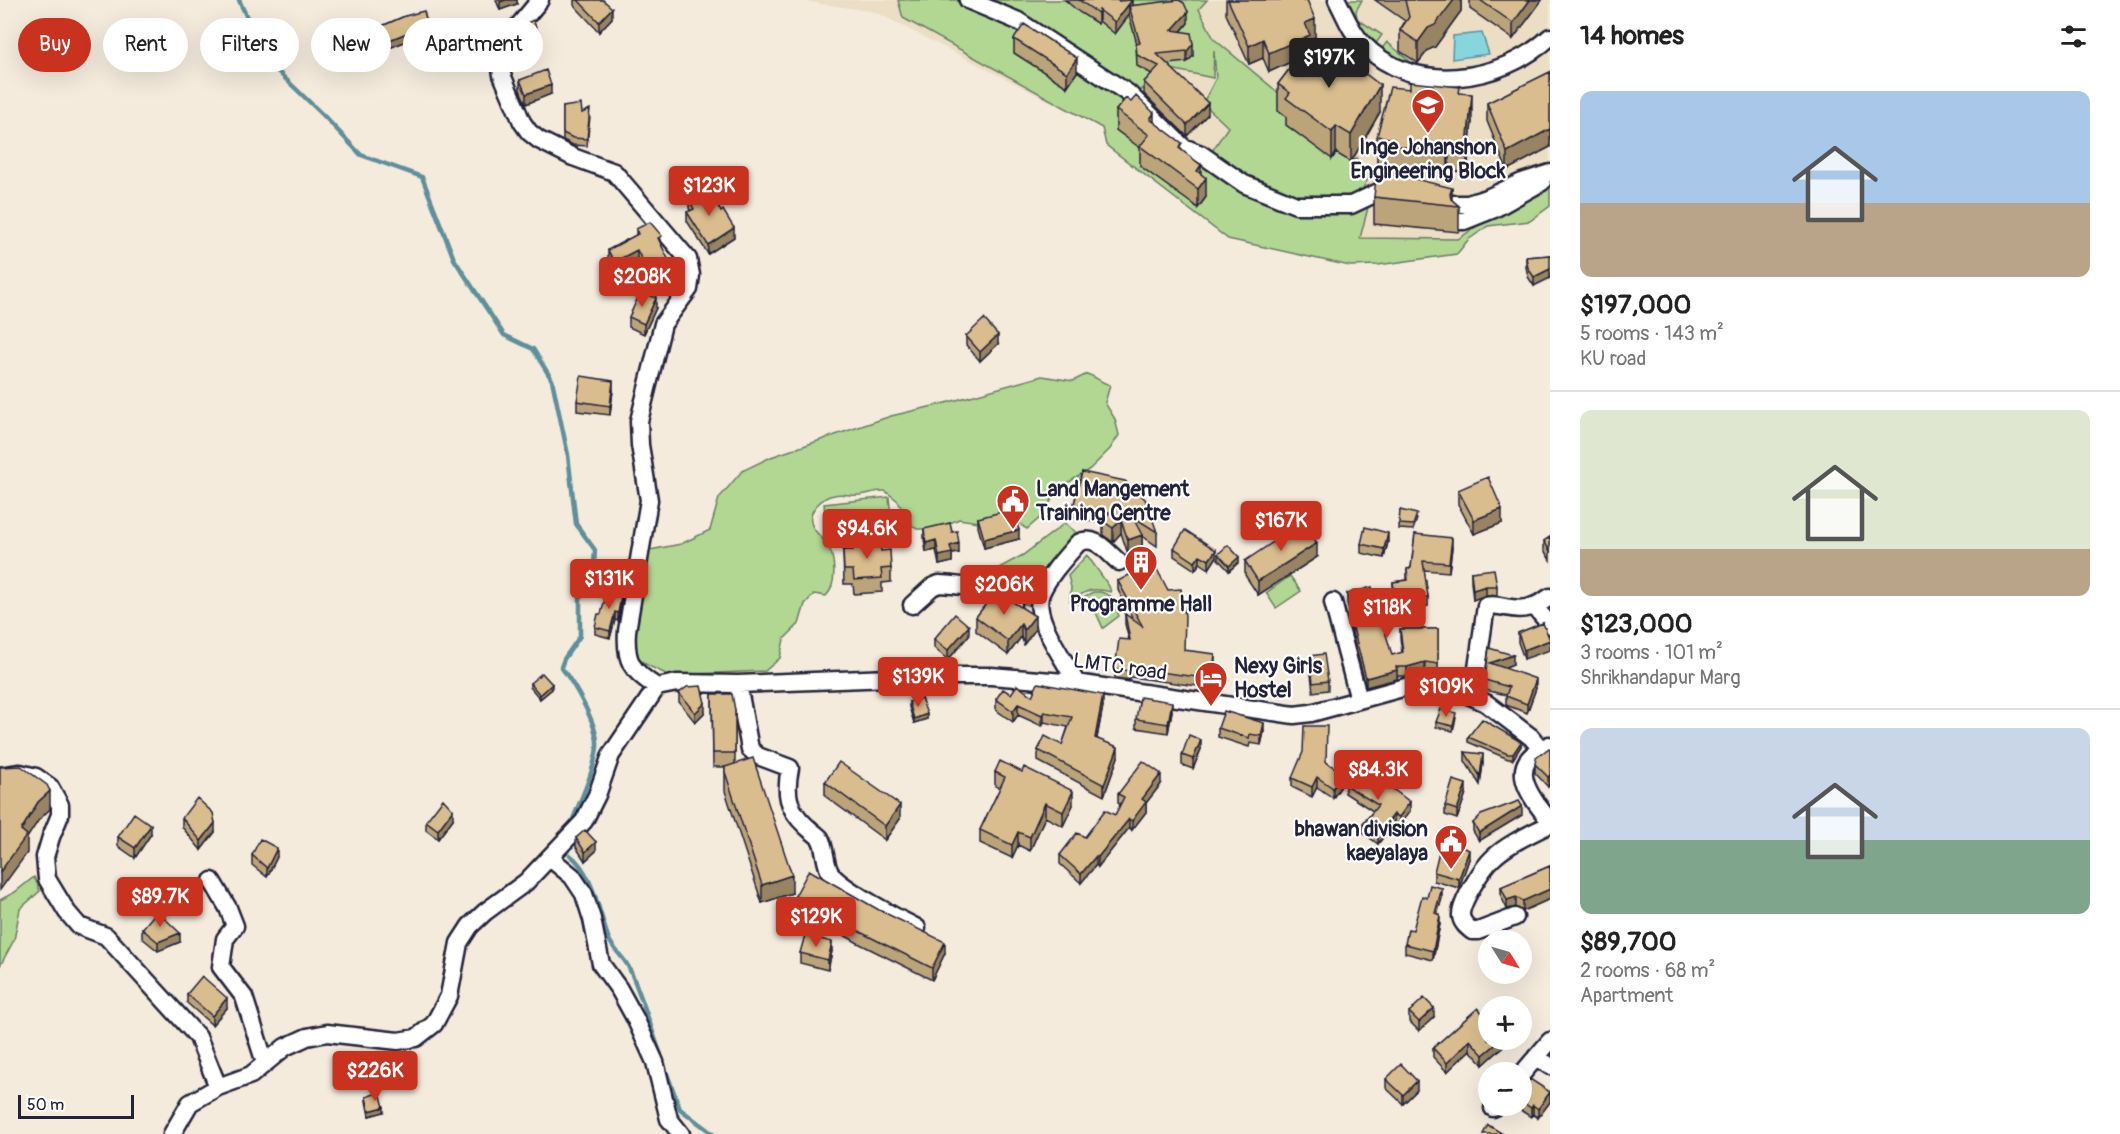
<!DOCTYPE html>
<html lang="en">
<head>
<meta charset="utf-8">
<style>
	:root { --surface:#fff; --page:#f6f6f6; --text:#222; --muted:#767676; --line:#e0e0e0; --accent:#c8321e }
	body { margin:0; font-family:Pangolin,sans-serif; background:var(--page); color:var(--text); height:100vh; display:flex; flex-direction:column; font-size:22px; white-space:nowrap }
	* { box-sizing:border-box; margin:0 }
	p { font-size:20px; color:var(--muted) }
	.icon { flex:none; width:33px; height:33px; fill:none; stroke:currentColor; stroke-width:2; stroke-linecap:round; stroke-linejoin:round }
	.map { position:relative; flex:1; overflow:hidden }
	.details { display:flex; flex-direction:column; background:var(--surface); width:570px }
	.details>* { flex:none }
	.hud { position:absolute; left:18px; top:18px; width:570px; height:54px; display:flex; gap:12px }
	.needle { width:39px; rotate:127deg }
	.fabs { position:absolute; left:1478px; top:930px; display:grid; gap:12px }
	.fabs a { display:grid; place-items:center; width:54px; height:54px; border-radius:50%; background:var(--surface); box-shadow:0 6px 24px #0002; font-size:30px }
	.scale { position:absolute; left:18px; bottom:15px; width:116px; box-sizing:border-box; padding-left:6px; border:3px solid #22223b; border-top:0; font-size:16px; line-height:21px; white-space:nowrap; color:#22223b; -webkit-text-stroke:4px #fff; paint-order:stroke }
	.price { position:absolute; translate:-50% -51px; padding:0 14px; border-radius:6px; background:var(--accent); color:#fff; font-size:20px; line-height:39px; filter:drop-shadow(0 2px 3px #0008) }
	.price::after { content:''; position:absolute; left:50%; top:36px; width:18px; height:14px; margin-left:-9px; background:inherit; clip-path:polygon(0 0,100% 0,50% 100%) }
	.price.current { background:#222; color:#fff }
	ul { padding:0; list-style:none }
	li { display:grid; align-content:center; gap:12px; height:318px; padding:0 30px }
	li+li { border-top:2px solid var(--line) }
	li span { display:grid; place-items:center; height:186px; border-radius:12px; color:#555 }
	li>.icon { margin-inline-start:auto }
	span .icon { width:108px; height:108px; fill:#fffc; stroke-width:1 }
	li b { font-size:26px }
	h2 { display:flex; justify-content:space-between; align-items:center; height:72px; padding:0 30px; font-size:26px }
	.tag { padding:0 21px; border-radius:27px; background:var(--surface); box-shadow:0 6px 24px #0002; font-size:21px; line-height:54px }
	.tag.current { background:var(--accent); color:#fff }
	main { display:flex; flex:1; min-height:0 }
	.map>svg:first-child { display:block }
</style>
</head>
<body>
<main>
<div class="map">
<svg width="1550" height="1134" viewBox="0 0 1550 1134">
	<rect width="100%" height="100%" fill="#f4ebdd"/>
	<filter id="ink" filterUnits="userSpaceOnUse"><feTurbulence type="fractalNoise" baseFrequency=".0167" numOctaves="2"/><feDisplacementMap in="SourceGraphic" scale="12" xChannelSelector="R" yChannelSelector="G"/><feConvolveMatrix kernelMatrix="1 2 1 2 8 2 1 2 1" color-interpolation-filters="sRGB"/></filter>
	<g filter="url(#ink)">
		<path fill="#ecddc5" d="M 797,0 L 1550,0 L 1550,206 L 1530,221 L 1488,226 L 1468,240 L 1457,254 L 1378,265 L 1350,266 L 1228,239 L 1106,145 L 1102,128 L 875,12 Z"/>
		<path fill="#b1d792" stroke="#6a7c66" stroke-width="1.5" fill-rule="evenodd" d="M 898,0 L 1207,0 L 1199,9 L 1214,39 L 1287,100 L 1290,119 L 1351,162 L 1357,158 L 1357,173 L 1359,172 L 1370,175 L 1359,196 L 1369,204 L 1360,238 L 1458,239 L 1550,177 L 1550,206 L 1530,221 L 1488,226 L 1468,240 L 1457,254 L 1378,265 L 1350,266 L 1228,239 L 1106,145 L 1102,128 L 903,18 ZM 1214,51 L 1216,78 L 1203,103 L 1228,127 L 1212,151 L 1239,171 L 1207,160 L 1195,162 L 1135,96 L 1162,67 L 1213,78 Z
			M 1341,0 L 1362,0 L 1356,11 L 1357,19 L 1382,35 L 1374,46 L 1351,20 Z
			M 1387,42 L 1417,67 L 1397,64 L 1379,52 Z
			M 1087,374 C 1095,376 1099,382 1110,385 L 1105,403 L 1115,419 L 1119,435 L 1110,449 L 1090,469 L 1058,489 L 1042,516 L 1027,529 L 1022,526 L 1015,516 L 989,518 L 978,522 L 959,519 L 937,529 L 917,529 L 907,521 L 898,501 L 885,491 C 875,490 867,495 857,495 C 850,496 842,493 834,495 C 822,497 806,512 812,525 C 815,534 825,539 829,547 C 835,561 837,585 826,596 L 814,594 L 805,604 L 799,624 L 784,639 L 780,658 L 765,671 L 668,675 L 649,666 L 640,660 L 635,649 L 635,631 L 645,551 L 681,544 L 710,530 L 719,498 L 742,471 L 771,457 L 891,416 L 942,404 L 1042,376 L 1073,381 Z
			M 889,497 L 892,526 L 827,533 L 824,504 Z
			M 1065,523 L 1079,535 C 1059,556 1032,576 1032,607 L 991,588 L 991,576 L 995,570 L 1023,555 Z
			M 1087,555 L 1109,586 L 1111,592 C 1090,587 1089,590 1070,601 L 1071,587 L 1068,576 Z
			M 1290,576 L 1301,591 L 1276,608 L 1266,593 Z
			M 1093,592 L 1101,592 L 1111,596 L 1119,616 L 1103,628 L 1093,606 L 1076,603 L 1076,601 Z
			M 34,877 L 40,891 L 20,909 L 14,940 L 0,966 L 0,900 L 15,892 Z"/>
		<path fill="#86d7dd" stroke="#5e8f9c" stroke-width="1.5" d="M 1482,33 L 1489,54 L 1452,59 L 1453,36 Z"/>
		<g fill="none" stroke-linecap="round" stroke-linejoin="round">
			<path stroke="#5e8f9c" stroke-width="4.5" d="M 239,0 L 266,60 L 324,116 L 361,155 L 422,177 L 454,259 L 504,335 L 533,349 L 552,380 L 568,455 L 576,524 L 595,550 L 594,565 L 580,598 L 580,636 L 564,659 L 561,667 C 574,684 599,726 597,747 C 594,774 579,802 570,827
				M 570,855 C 592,871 599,912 608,937 C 612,949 624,957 629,968 C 642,996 650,1026 661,1055
				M 663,1063 L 680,1109 L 713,1134"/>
			<defs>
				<path id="minor" d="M 540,0 L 501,47 L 500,62 L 502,75 L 522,122 L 529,132 L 539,140 L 573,157 L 614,172 L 688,259 L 691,275 L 689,289 L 663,324 L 639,421 L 640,445 L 649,500 L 627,631 C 625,661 631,671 657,687
					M 968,0 L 1018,21 L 1128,93 L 1183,147 L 1201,154 L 1244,184 L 1296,205 L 1351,205 L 1387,188 L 1395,190
					M 1337,0 C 1345,15 1351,32 1363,44 C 1413,96 1501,83 1550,37
					M 1434,199 L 1452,204 L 1468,204 L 1487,198 L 1522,182 L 1550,173
					M 1460,221 L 1464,221 L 1494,209 L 1542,182
					M 1333,602 L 1359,700
					M 912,605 L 932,587 L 939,584 C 964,585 993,590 1013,604
					M 1535,607 L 1550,625
					M 1076,683 C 1066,660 1031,618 1041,593 C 1049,575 1065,558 1078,543 C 1095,534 1106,551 1119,562
					M 738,684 L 750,749 L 758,756 L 790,768 C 785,792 787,809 806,826 C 810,830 816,834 820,838 C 826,848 824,864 831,874 C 842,889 899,919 917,928
					M 657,687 L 677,683 L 738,684 L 942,676 L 991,676 L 1076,683 L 1294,715 L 1311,713 L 1424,682 L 1443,684 L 1486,703 L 1531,737 L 1541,749
					M 1473,696 L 1486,606 C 1493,604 1498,606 1505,607 C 1524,611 1534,608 1550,597
					M 1549,745 C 1504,764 1529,795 1550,821
					M 0,776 L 20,773 L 36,777 L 50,787 L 60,805 L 60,815 L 51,837 L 45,857 L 47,879 L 67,912 L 79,926 L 106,936 L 198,1037 L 218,1087
					M 550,858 L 572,876 L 584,894 L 592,919 L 601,964 L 619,989 L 635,1018 L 655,1062 L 669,1119 L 681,1134
					M 212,881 L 228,908 L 235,926 L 225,939 L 221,967 L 244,997 L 265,1063
					M 1515,917 L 1478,931 L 1472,931 C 1467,927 1462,923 1461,916 C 1460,903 1483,867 1493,858 C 1509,843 1531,834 1550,824
					M 1536,1057 L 1550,1066
					M 1521,1075 L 1550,1041
					M 1493,1108 L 1495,1106
					M 172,1134 L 190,1103 L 218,1087 L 251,1075 L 285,1047 L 307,1037 L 327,1033 L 398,1041 L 416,1038 L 434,1024 L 449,996 L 459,943 L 470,926 L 485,912 L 526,882 L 584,821 L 597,795 L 611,755 L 657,687"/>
			</defs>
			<use href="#minor" stroke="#22223b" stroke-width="21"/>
			<use href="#minor" stroke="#fff" stroke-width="16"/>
		</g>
		<path fill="#bba37a" stroke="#22223b" stroke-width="1.5" d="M 496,0 L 517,0 L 517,4 L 500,10 Z
			M 574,0 L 603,0 L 612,18 L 599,32 L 574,5 Z
			M 1065,0 L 1117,0 L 1188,23 L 1181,32 L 1193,56 L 1187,62 L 1167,64 L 1208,114 L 1187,136 L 1144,94 L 1144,82 L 1152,74 L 1137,66 L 1136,44 L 1137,44 L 1129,15 L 1115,34 L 1099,21 L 1098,24 L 1079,12 Z
			M 1226,0 L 1307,0 L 1315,37 L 1310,39 L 1310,47 L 1380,112 L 1351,162 L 1336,153 L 1332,159 L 1286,125 L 1286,117 L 1278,111 L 1278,84 L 1297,59 L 1269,72 L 1263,58 L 1249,64 L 1226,14 Z
			M 1375,0 L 1461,0 L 1461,11 L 1435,47 L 1428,50 L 1418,63 L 1400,51 L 1400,30 L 1405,21 Z
			M 1470,0 L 1542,0 L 1513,39 L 1470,9 Z
			M 405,16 L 429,40 L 410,45 L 409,40 L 387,49 L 382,34 L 382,26 Z
			M 520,32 L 540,45 L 525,52 L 520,41 Z
			M 431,37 L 457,57 L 440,65 L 431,46 Z
			M 1014,39 L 1077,72 L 1067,87 L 1014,53 Z
			M 1550,72 L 1550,147 L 1507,170 L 1487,121 L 1487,103 Z
			M 520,80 L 551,94 L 526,104 L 520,90 Z
			M 1410,89 L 1460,93 L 1472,121 L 1467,172 L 1449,171 L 1448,177 L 1416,176 L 1394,172 L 1394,166 L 1377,163 L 1377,136 Z
			M 563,107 L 582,113 L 590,116 L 587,146 L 573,145 L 563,140 Z
			M 1116,110 L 1154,122 L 1182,150 L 1201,174 L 1206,197 L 1198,208 L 1140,166 L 1140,148 L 1116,130 Z
			M 1374,197 L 1452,200 L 1459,206 L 1459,232 L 1374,224 Z
			M 689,199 L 721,212 L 734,237 L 708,254 L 687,221 L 687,212 L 690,211 L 689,208 Z
			M 636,229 L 661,244 L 671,274 L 658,280 L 656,296 L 637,259 L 614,271 L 608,259 L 608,250 L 636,235 Z
			M 1550,255 L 1534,286 L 1528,277 L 1526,267 L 1526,257 Z
			M 656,308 L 644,334 L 629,327 L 629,317 Z
			M 966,336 L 998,344 L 980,361 L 966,345 Z
			M 613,390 L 610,415 L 577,411 L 577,401 Z
			M 1082,472 L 1157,532 L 1157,546 L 1142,536 L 1142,549 L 1128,554 L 1121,533 L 1113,542 L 1103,535 L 1103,524 L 1074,518 L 1074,504 Z
			M 1458,490 L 1502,523 L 1474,534 L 1458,504 Z
			M 1400,510 L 1417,519 L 1413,530 L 1399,529 Z
			M 978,518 L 1019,539 L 984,548 L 978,527 Z
			M 924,529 L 952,532 L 959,553 L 952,554 L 952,562 L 939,565 L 936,550 L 926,552 L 924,539 Z
			M 1415,534 L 1452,547 L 1449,572 L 1424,570 L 1428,597 L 1428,606 L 1396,611 L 1393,591 L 1393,582 L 1407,580 L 1407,569 L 1411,568 Z
			M 1550,537 L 1550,560 L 1544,550 L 1544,541 Z
			M 1388,542 L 1384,558 L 1361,553 L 1361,544 Z
			M 1174,548 L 1216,558 L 1209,569 L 1200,563 L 1195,570 L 1174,556 Z
			M 843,550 L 881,551 L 891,568 L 891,582 L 882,583 L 882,592 L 854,594 L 853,584 L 844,584 Z
			M 1218,554 L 1239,562 L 1229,571 L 1218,559 Z
			M 1317,557 L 1258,595 L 1245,575 L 1245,561 Z
			M 1471,572 L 1497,586 L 1497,595 L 1486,595 L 1473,600 L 1471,582 Z
			M 1118,581 L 1184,650 L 1215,663 L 1212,688 L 1130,677 L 1130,680 L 1115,678 L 1115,669 L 1129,640 L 1125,624 L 1125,614 L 1134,621 L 1118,590 Z
			M 995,592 L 1035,630 L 1024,644 L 1021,637 L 1008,655 L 976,631 L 976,617 Z
			M 1347,594 L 1392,655 L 1402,653 L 1400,638 L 1400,629 L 1438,629 L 1438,673 L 1425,672 L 1407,676 L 1397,676 L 1397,679 L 1366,687 L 1352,633 L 1352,624 L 1353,624 L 1347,603 Z
			M 622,599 L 618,621 L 615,620 L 610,638 L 595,634 L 595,627 L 601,614 Z
			M 1543,623 L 1524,659 L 1518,642 L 1518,633 Z
			M 969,635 L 948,660 L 934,648 L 934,639 Z
			M 1489,648 L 1513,664 L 1503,668 L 1536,688 L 1527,713 L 1506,705 L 1506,695 L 1485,690 L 1485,680 Z
			M 1310,656 L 1328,681 L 1328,690 L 1313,692 L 1310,665 Z
			M 530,683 L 552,689 L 540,699 L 530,687 Z
			M 679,693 L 705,712 L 695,722 L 679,702 Z
			M 712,694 L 735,710 L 735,764 L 792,893 L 762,903 L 725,791 L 725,767 L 726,767 L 713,767 Z
			M 1011,694 L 1103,706 L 1097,738 L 1118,757 L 1104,796 L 1038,761 L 1038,750 L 1062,745 L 1068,727 L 1044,722 L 1042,726 L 1018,715 L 1013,722 L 996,710 L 996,699 Z
			M 909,702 L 927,719 L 914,723 L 909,707 Z
			M 1172,711 L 1168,733 L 1136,728 L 1136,719 Z
			M 1456,718 L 1453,731 L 1436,727 L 1436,722 Z
			M 1218,728 L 1264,732 L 1261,745 L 1250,743 L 1249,747 L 1218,737 Z
			M 1468,737 L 1521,746 L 1513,759 L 1508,759 L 1468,742 Z
			M 1201,749 L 1193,769 L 1182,765 L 1182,755 Z
			M 1550,749 L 1550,785 L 1548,787 L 1535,773 L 1535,764 Z
			M 1465,752 L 1483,763 L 1480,785 L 1465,761 Z
			M 1326,762 L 1343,783 L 1333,798 L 1317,787 L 1312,797 L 1292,787 L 1292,778 Z
			M 995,772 L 1073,805 L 1063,826 L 1045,817 L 1030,851 L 1018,845 L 1012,858 L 980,843 L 980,830 L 1000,788 L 995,786 Z
			M 825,782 L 900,819 L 885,840 L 825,796 Z
			M 1161,784 L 1146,803 L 1146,812 L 1132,830 L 1129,828 L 1098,867 L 1096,865 L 1081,883 L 1060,864 L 1060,855 L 1115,815 L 1121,805 L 1118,803 L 1118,794 Z
			M 1345,785 L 1410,811 L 1399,826 L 1394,823 L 1378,844 L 1363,833 L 1363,824 L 1373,811 L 1345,793 Z
			M 1466,793 L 1457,819 L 1445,815 L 1445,806 Z
			M 1522,815 L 1479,841 L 1473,831 L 1473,823 Z
			M 182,818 L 215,832 L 201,850 L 182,827 Z
			M 453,819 L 438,839 L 426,830 L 426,821 Z
			M 151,834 L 135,858 L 118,846 L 118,837 Z
			M 576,838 L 596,851 L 585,861 L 576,847 Z
			M 252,855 L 277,857 L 267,877 L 252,865 Z
			M 1469,859 L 1459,888 L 1434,881 L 1434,872 Z
			M 1550,866 L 1550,899 L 1523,911 L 1516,907 L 1507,909 L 1501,896 L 1501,887 Z
			M 795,896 L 945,953 L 932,980 L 858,943 L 795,907 Z
			M 1427,898 L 1442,898 L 1437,914 L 1440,924 L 1433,960 L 1405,953 L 1405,944 L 1413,930 Z
			M 142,929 L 180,942 L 158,951 L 142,938 Z
			M 832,951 L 828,970 L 800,963 L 800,953 Z
			M 187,994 L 227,1008 L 212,1025 L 187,1003 Z
			M 1478,1008 L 1503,1040 L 1503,1047 L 1483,1065 L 1470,1050 L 1447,1072 L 1433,1057 L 1433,1048 Z
			M 1409,1012 L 1434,1017 L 1419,1031 L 1409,1021 Z
			M 1386,1079 L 1417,1090 L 1403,1104 L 1386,1088 Z
			M 1521,1084 L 1550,1102 L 1538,1118 L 1533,1114 L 1531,1117 L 1517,1108 L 1517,1106 L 1521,1106 Z
			M 366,1097 L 384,1112 L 369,1116 L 366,1101 Z"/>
		<path fill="#988463" stroke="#22223b" stroke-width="1.5" d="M 506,0 L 517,0 L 517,4 L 500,10 L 500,2 Z
			M 1132,0 L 1132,12 L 1129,6 L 1129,15 L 1115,34 L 1115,22 Z
			M 1454,0 L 1461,0 L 1461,11 L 1435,47 L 1428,50 L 1418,63 L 1418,42 L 1428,28 Z
			M 1530,0 L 1542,0 L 1513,39 L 1513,23 Z
			M 612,8 L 612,18 L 599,32 L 599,22 Z
			M 1099,10 L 1099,21 L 1098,24 L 1098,13 Z
			M 1188,12 L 1188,23 L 1172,42 L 1172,30 Z
			M 1315,19 L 1315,37 L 1310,39 L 1310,53 L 1269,72 L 1269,53 L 1305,23 Z
			M 409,32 L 409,40 L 387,49 L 387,41 Z
			M 429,32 L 429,40 L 410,45 L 410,37 Z
			M 540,36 L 540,45 L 525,52 L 525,43 Z
			M 1263,39 L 1263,58 L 1249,64 L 1249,46 Z
			M 1193,44 L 1193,56 L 1187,62 L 1187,51 Z
			M 457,48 L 457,57 L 440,65 L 440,56 Z
			M 1077,58 L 1077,72 L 1067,87 L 1067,73 Z
			M 551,85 L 551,94 L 526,104 L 526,94 Z
			M 1380,85 L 1380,112 L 1351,162 L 1351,135 Z
			M 1472,94 L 1472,121 L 1467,172 L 1467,146 Z
			M 1208,103 L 1208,114 L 1187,136 L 1187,125 Z
			M 1154,113 L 1154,133 L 1150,119 Z
			M 1336,126 L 1336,153 L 1332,159 L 1332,132 Z
			M 1550,129 L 1550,147 L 1507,170 L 1507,152 Z
			M 1449,144 L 1449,171 L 1448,177 L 1448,151 Z
			M 1201,165 L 1201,184 L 1197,171 Z
			M 1206,178 L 1206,197 L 1198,208 L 1198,189 Z
			M 1452,188 L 1452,205 L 1450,194 Z
			M 734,228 L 734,237 L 708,254 L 708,245 Z
			M 637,250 L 637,259 L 614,271 L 614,262 Z
			M 671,265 L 671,274 L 658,280 L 656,296 L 656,287 L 658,271 Z
			M 1550,269 L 1550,278 L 1534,286 L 1534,277 Z
			M 656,298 L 656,308 L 644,334 L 644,324 Z
			M 998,335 L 998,344 L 980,361 L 980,352 Z
			M 613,381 L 613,390 L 610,415 L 610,406 Z
			M 1502,509 L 1502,523 L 1474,534 L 1474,520 Z
			M 1121,520 L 1121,533 L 1113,542 L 1113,528 Z
			M 1019,530 L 1019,539 L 984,548 L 984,539 Z
			M 1388,533 L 1388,542 L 1384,558 L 1384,549 Z
			M 1142,535 L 1142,549 L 1128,554 L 1128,540 Z
			M 1452,538 L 1452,547 L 1449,572 L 1449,563 Z
			M 936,540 L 936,550 L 926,552 L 926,543 Z
			M 959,543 L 959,553 L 952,554 L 952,562 L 939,565 L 939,556 L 950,546 Z
			M 1317,543 L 1317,557 L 1258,595 L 1258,581 Z
			M 1216,550 L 1216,558 L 1209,569 L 1209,560 Z
			M 1200,555 L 1200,563 L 1195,570 L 1195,562 Z
			M 1239,557 L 1239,562 L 1229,571 L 1229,566 Z
			M 1486,586 L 1486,595 L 1473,600 L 1473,590 Z
			M 622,591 L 622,599 L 618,621 L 618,613 Z
			M 615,612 L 615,620 L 610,638 L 610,631 Z
			M 1035,616 L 1035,630 L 1024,644 L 1024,630 Z
			M 1021,624 L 1021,637 L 1008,655 L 1008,641 Z
			M 969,626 L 969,635 L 948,660 L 948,650 Z
			M 1550,640 L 1550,650 L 1524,659 L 1524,650 Z
			M 1215,654 L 1215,663 L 1212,688 L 1212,679 Z
			M 1513,655 L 1513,664 L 1490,673 L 1490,663 Z
			M 1425,662 L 1425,672 L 1407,676 L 1407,667 Z
			M 1397,670 L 1397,679 L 1366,687 L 1366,678 Z
			M 1536,679 L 1536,688 L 1527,713 L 1527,704 Z
			M 552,684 L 552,689 L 540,699 L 540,695 Z
			M 1103,695 L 1103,706 L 1095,748 L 1095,738 Z
			M 1172,702 L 1172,711 L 1168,733 L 1168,724 Z
			M 705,703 L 705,712 L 695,722 L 695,713 Z
			M 1018,704 L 1018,715 L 1013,722 L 1013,711 Z
			M 1044,712 L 1044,722 L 1042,726 L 1042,715 Z
			M 927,714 L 927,719 L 914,723 L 914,719 Z
			M 1264,723 L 1264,732 L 1261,745 L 1261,736 Z
			M 1201,740 L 1201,749 L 1193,769 L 1193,759 Z
			M 1521,742 L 1521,746 L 1513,759 L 1513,754 Z
			M 1118,747 L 1118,757 L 1104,796 L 1104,785 Z
			M 1483,754 L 1483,763 L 1480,785 L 1480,776 Z
			M 1343,773 L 1343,783 L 1333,798 L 1333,788 Z
			M 1161,774 L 1161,784 L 1146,803 L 1146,812 L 1132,830 L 1132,821 L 1142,799 Z
			M 1550,775 L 1550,785 L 1548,787 L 1548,777 Z
			M 1317,777 L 1317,787 L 1312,797 L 1312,787 Z
			M 1466,784 L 1466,793 L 1457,819 L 1457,810 Z
			M 50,791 L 50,809 L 38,821 L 27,838 L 27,853 L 0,890 L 0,872 L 21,830 L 38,802 Z
			M 1073,791 L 1073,805 L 1063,826 L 1063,812 Z
			M 1410,802 L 1410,811 L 1399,826 L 1399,817 Z
			M 1045,803 L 1045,817 L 1030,851 L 1030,837 Z
			M 900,805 L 900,819 L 885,840 L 885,826 Z
			M 1522,806 L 1522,815 L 1479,841 L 1479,833 Z
			M 453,810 L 453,819 L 438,839 L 438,830 Z
			M 1394,814 L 1394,823 L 1378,844 L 1378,835 Z
			M 1129,819 L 1129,828 L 1098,867 L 1098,857 Z
			M 215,823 L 215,832 L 201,850 L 201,841 Z
			M 151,825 L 151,834 L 135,858 L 135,848 Z
			M 1018,832 L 1018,845 L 1012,858 L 1012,845 Z
			M 596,842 L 596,851 L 585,861 L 585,852 Z
			M 277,848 L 277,857 L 267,877 L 267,868 Z
			M 1469,850 L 1469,859 L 1459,888 L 1459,879 Z
			M 1096,856 L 1096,865 L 1081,883 L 1081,874 Z
			M 792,875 L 792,893 L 762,903 L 762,885 Z
			M 1442,888 L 1442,898 L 1435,923 L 1435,913 Z
			M 1550,889 L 1550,899 L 1523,911 L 1523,901 Z
			M 1516,897 L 1516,907 L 1507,909 L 1507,900 Z
			M 1440,915 L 1440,924 L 1433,960 L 1433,951 Z
			M 180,933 L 180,942 L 158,951 L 158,942 Z
			M 832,942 L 832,951 L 828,970 L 828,960 Z
			M 945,942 L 945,953 L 932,980 L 932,968 Z
			M 227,998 L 227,1008 L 212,1025 L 212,1016 Z
			M 1434,1008 L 1434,1017 L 1419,1031 L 1419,1022 Z
			M 1470,1040 L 1470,1050 L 1447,1072 L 1447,1063 Z
			M 1501,1040 L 1503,1040 L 1503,1047 L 1483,1065 L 1483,1055 Z
			M 1417,1081 L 1417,1090 L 1403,1104 L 1403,1095 Z
			M 1550,1092 L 1550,1102 L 1538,1118 L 1538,1109 Z
			M 1533,1105 L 1533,1114 L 1531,1117 L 1531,1108 Z
			M 384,1107 L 384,1112 L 369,1116 L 369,1111 Z"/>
		<path fill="#d9bd8e" stroke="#22223b" stroke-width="1.5" d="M 578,0 L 603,0 L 612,8 L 599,22 Z
			M 1079,0 L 1117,0 L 1118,1 L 1132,0 L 1115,22 L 1099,10 L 1098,13 Z
			M 1179,0 L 1184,3 L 1188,12 L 1172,30 L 1191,33 L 1193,44 L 1187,51 L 1157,54 L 1208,103 L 1187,125 L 1144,82 L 1159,66 L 1137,55 L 1136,44 L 1140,43 L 1129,6 Z
			M 1228,0 L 1307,0 L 1315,19 L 1305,23 L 1310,35 L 1269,53 L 1263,39 L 1249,46 Z
			M 1405,0 L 1454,0 L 1435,25 L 1428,28 L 1418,42 L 1400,30 L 1409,17 Z
			M 1480,0 L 1530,0 L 1513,23 Z
			M 424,11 L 429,32 L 410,37 L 409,32 L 387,41 L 382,26 L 405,16 Z
			M 533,20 L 540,36 L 525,43 L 520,32 L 527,23 Z
			M 1024,24 L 1077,58 L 1067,73 L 1014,39 Z
			M 448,29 L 457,48 L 440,56 L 431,37 Z
			M 1308,45 L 1322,57 L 1330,47 L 1380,85 L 1351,135 L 1336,126 L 1332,132 L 1286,98 L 1290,93 L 1278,84 Z
			M 546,70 L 551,85 L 526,94 L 520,80 Z
			M 1550,72 L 1550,129 L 1507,152 L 1487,103 Z
			M 1410,82 L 1460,87 L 1459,93 L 1472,94 L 1467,146 L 1449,144 L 1448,151 L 1416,149 L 1394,145 L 1394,139 L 1377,136 L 1390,87 L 1410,89 Z
			M 1136,96 L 1154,113 L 1150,119 L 1182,143 L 1179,148 L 1201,165 L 1197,171 L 1206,178 L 1198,189 L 1140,146 L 1149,135 L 1116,110 L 1126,98 L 1131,102 Z
			M 581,104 L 582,113 L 590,109 L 587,139 L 573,138 L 563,133 L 563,107 Z
			M 1384,174 L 1407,177 L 1452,188 L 1450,194 L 1451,199 L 1459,206 L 1374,197 L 1376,178 Z
			M 710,189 L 721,212 L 723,210 L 734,228 L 708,245 L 687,212 L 694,209 L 689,199 Z
			M 650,222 L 662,236 L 658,238 L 671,265 L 658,271 L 656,287 L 637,250 L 614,262 L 608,250 L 638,234 L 636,229 Z
			M 1550,255 L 1550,269 L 1534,277 L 1528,268 L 1526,257 Z
			M 641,291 L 656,298 L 644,324 L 629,317 Z
			M 984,319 L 998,335 L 980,352 L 966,336 Z
			M 581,376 L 613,381 L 610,406 L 577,401 Z
			M 1082,472 L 1125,481 L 1145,499 L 1157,532 L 1132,516 L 1142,535 L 1128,540 L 1121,520 L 1113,528 L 1103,521 L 1110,512 L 1074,504 Z
			M 1488,477 L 1502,509 L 1474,520 L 1458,490 Z
			M 1013,509 L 1019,530 L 984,539 L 978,518 Z
			M 1400,510 L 1417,514 L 1413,525 L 1399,524 Z
			M 1303,522 L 1317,543 L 1258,581 L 1245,561 Z
			M 950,523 L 952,532 L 957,531 L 959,543 L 950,546 L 952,553 L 939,556 L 936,540 L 926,543 L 924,529 Z
			M 1365,527 L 1388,533 L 1384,549 L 1361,544 Z
			M 1185,530 L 1216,550 L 1209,560 L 1200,555 L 1195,562 L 1174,548 Z
			M 1415,534 L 1452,538 L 1449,563 L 1423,561 L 1428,597 L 1396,602 L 1393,582 L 1408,580 L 1407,569 L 1411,568 Z
			M 1550,537 L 1550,551 L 1544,541 Z
			M 880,540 L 881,551 L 890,550 L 891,568 L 881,569 L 882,578 L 854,580 L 853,570 L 844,570 L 843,550 L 853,550 L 852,541 Z
			M 1228,545 L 1239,557 L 1229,566 L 1218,554 Z
			M 1153,562 L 1168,590 L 1181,589 L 1185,616 L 1184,650 L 1215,654 L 1212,679 L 1130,668 L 1130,671 L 1115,669 L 1119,639 L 1130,640 L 1125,614 L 1143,627 L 1118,581 Z
			M 1494,569 L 1497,586 L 1486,586 L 1473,590 L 1471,572 Z
			M 1372,587 L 1392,655 L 1403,652 L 1400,629 L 1438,629 L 1438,664 L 1425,662 L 1407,667 L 1396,667 L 1397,670 L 1366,678 L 1352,624 L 1355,623 L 1347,594 Z
			M 608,588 L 622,591 L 618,613 L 615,612 L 610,631 L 595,627 L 598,614 L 601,614 Z
			M 995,592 L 999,593 L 1035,616 L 1024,630 L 1021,624 L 1008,641 L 976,617 Z
			M 955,614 L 969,626 L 948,650 L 934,639 Z
			M 1543,623 L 1550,640 L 1524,650 L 1518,633 Z
			M 1489,648 L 1513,655 L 1490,663 L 1536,679 L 1527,704 L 1506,696 L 1509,687 L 1485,680 Z
			M 1324,654 L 1328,681 L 1313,683 L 1310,656 Z
			M 542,673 L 552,684 L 540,695 L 530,683 Z
			M 1038,683 L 1103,695 L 1095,738 L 1118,747 L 1104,785 L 1038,750 L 1045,736 L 1062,745 L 1072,717 L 1044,712 L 1042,715 L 1018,704 L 1013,711 L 996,699 L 1003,689 L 1011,694 L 1017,685 L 1032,696 Z
			M 701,686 L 705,703 L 695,713 L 679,693 L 687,687 Z
			M 712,694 L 732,694 L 735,710 L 735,753 L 713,753 Z
			M 1140,697 L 1172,702 L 1168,724 L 1136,719 Z
			M 921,698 L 927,714 L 914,719 L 909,702 Z
			M 1441,709 L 1456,713 L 1453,726 L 1436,722 Z
			M 1224,711 L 1264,723 L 1261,736 L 1250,734 L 1249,738 L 1218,728 Z
			M 1482,719 L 1521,742 L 1513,754 L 1508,754 L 1468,737 Z
			M 1304,726 L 1327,726 L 1326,762 L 1343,773 L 1333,788 L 1317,777 L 1312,787 L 1292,778 L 1303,752 Z
			M 1189,735 L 1201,740 L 1193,759 L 1182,755 Z
			M 1549,748 L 1550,749 L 1550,775 L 1548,777 L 1535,764 L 1536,758 Z
			M 1465,752 L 1483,754 L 1480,776 Z
			M 753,758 L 792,875 L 762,885 L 725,772 L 725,767 Z
			M 1000,761 L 1022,772 L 1024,767 L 1073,791 L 1063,812 L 1045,803 L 1030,837 L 1018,832 L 1012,845 L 980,830 L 1005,777 L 995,772 Z
			M 1143,761 L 1161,774 L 1142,799 L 1146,802 L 1132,821 L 1129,819 L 1098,857 L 1096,856 L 1081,874 L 1060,855 L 1077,833 L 1085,837 L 1105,810 L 1115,815 L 1124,797 L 1118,794 Z
			M 839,762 L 900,805 L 885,826 L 825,782 Z
			M 21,766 L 47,785 L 50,791 L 38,802 L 21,830 L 27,835 L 0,872 L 0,767 Z
			M 1354,770 L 1379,786 L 1382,781 L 1410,802 L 1399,817 L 1394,814 L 1378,835 L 1363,824 L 1378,805 L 1345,785 Z
			M 1453,780 L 1466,784 L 1457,810 L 1445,806 Z
			M 197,798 L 213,813 L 215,823 L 201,841 L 182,818 Z
			M 443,799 L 453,810 L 438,830 L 426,821 Z
			M 1519,801 L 1522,806 L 1479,833 L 1473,823 L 1481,815 Z
			M 134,813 L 151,825 L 135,848 L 118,837 Z
			M 585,830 L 596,842 L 585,852 L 576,838 Z
			M 260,839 L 277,848 L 267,868 L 252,855 Z
			M 1442,839 L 1469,850 L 1459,879 L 1434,872 Z
			M 1550,866 L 1550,889 L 1523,901 L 1516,897 L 1507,900 L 1501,887 Z
			M 809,870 L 879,910 L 945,942 L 932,968 L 858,931 L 795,896 Z
			M 1430,885 L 1442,888 L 1435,913 L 1440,915 L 1433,951 L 1405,944 L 1408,929 L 1413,930 L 1422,896 L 1427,898 Z
			M 157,911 L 180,933 L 158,942 L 142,929 Z
			M 805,935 L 832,942 L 828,960 L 800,953 Z
			M 202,976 L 227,998 L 212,1016 L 187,994 Z
			M 1424,998 L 1434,1008 L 1419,1022 L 1409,1012 Z
			M 1478,1008 L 1488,1020 L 1488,1040 L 1501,1040 L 1483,1055 L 1470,1040 L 1447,1063 L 1433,1048 Z
			M 1401,1064 L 1417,1081 L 1403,1095 L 1386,1079 Z
			M 1525,1079 L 1528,1082 L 1530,1079 L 1550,1092 L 1538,1109 L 1533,1105 L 1531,1108 L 1521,1101 L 1521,1084 Z
			M 380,1092 L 384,1107 L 369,1111 L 366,1097 Z
			M 1488,1125 L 1503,1134 L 1483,1134 Z"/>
	</g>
	<defs>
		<symbol id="school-pin" viewBox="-11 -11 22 30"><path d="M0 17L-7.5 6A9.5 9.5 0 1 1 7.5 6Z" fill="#c8321e" stroke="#fff"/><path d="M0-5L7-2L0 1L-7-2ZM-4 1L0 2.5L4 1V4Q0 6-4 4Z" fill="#fff"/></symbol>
		<symbol id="civic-pin" viewBox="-11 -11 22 30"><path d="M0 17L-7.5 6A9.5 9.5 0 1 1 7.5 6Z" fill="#c8321e" stroke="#fff"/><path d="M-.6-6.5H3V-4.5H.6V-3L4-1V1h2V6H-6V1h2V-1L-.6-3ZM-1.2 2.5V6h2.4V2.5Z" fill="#fff"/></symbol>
		<symbol id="building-pin" viewBox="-11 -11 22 30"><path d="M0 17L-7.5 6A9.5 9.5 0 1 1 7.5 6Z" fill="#c8321e" stroke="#fff"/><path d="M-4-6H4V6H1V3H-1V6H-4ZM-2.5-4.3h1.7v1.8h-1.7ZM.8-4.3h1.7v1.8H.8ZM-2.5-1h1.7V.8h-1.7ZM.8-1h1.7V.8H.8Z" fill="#fff"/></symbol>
		<symbol id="hotel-pin" viewBox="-11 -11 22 30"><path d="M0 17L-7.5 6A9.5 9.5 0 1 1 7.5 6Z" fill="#c8321e" stroke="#fff"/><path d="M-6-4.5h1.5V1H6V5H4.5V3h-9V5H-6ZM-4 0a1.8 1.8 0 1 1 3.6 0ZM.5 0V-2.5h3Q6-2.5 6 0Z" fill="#fff"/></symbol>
	</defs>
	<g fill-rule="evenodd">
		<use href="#school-pin" x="1409" y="86" width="38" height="52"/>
		<use href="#civic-pin" x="994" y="482" width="38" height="52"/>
		<use href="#building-pin" x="1122" y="543" width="38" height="52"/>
		<use href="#hotel-pin" x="1192" y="659" width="38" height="52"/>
		<use href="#civic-pin" x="1432" y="822" width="38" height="52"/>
	</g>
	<g text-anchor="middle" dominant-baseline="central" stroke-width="4.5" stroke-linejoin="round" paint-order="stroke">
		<g font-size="21" font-weight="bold" fill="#22223b" stroke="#fff">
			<text x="1428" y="147">Inge Johanshon<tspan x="1428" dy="24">Engineering Block</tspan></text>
			<text x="1036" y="489" text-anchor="start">Land Mangement<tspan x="1036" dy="24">Training Centre</tspan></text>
			<text x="1141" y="604">Programme Hall</text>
			<text x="1234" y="666" text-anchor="start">Nexy Girls<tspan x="1234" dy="24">Hostel</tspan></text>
			<text x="1428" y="829" text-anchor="end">bhawan division<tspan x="1428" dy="24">kaeyalaya</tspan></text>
		</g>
		<g font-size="21" fill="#22223b" stroke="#fff">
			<text transform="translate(1120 667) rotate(8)">LMTC road</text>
		</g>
	</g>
</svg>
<div class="fabs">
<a><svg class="needle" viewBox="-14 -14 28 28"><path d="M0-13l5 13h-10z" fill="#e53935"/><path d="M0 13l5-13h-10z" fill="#767676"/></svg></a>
<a>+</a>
<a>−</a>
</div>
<div class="scale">50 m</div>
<b class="price current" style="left:1329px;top:89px">$197K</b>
<b class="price" style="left:709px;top:217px">$123K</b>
<b class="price" style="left:642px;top:308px">$208K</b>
<b class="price" style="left:1281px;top:552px">$167K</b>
<b class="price" style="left:867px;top:560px">$94.6K</b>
<b class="price" style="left:609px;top:610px">$131K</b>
<b class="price" style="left:1004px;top:616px">$206K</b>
<b class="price" style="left:1387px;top:639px">$118K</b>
<b class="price" style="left:918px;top:708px">$139K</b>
<b class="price" style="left:1446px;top:718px">$109K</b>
<b class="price" style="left:1378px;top:801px">$84.3K</b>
<b class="price" style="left:160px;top:928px">$89.7K</b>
<b class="price" style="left:816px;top:948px">$129K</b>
<b class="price" style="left:375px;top:1102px">$226K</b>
<div class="hud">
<a class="tag current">Buy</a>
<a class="tag">Rent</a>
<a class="tag">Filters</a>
<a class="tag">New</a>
<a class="tag">Apartment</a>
</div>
</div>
<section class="details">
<h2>14 homes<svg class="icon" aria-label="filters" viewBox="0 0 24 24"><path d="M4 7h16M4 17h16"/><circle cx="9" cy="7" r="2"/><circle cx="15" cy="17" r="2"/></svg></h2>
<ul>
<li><span style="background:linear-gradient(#a9c7e8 60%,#b9a48a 0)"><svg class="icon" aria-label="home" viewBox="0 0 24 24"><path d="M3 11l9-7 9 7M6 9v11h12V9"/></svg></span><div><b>$197,000</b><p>5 rooms · 143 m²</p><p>KU road</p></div></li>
<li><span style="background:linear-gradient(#dfe7d0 75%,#b9a48a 0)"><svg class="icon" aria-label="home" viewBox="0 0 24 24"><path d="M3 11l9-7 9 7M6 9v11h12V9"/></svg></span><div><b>$123,000</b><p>3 rooms · 101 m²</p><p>Shrikhandapur Marg</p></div></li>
<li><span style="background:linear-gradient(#c9d6e8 60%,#7fa58c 0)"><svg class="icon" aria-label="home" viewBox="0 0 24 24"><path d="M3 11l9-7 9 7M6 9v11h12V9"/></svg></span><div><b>$89,700</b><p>2 rooms · 68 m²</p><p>Apartment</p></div></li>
</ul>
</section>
</main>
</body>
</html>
